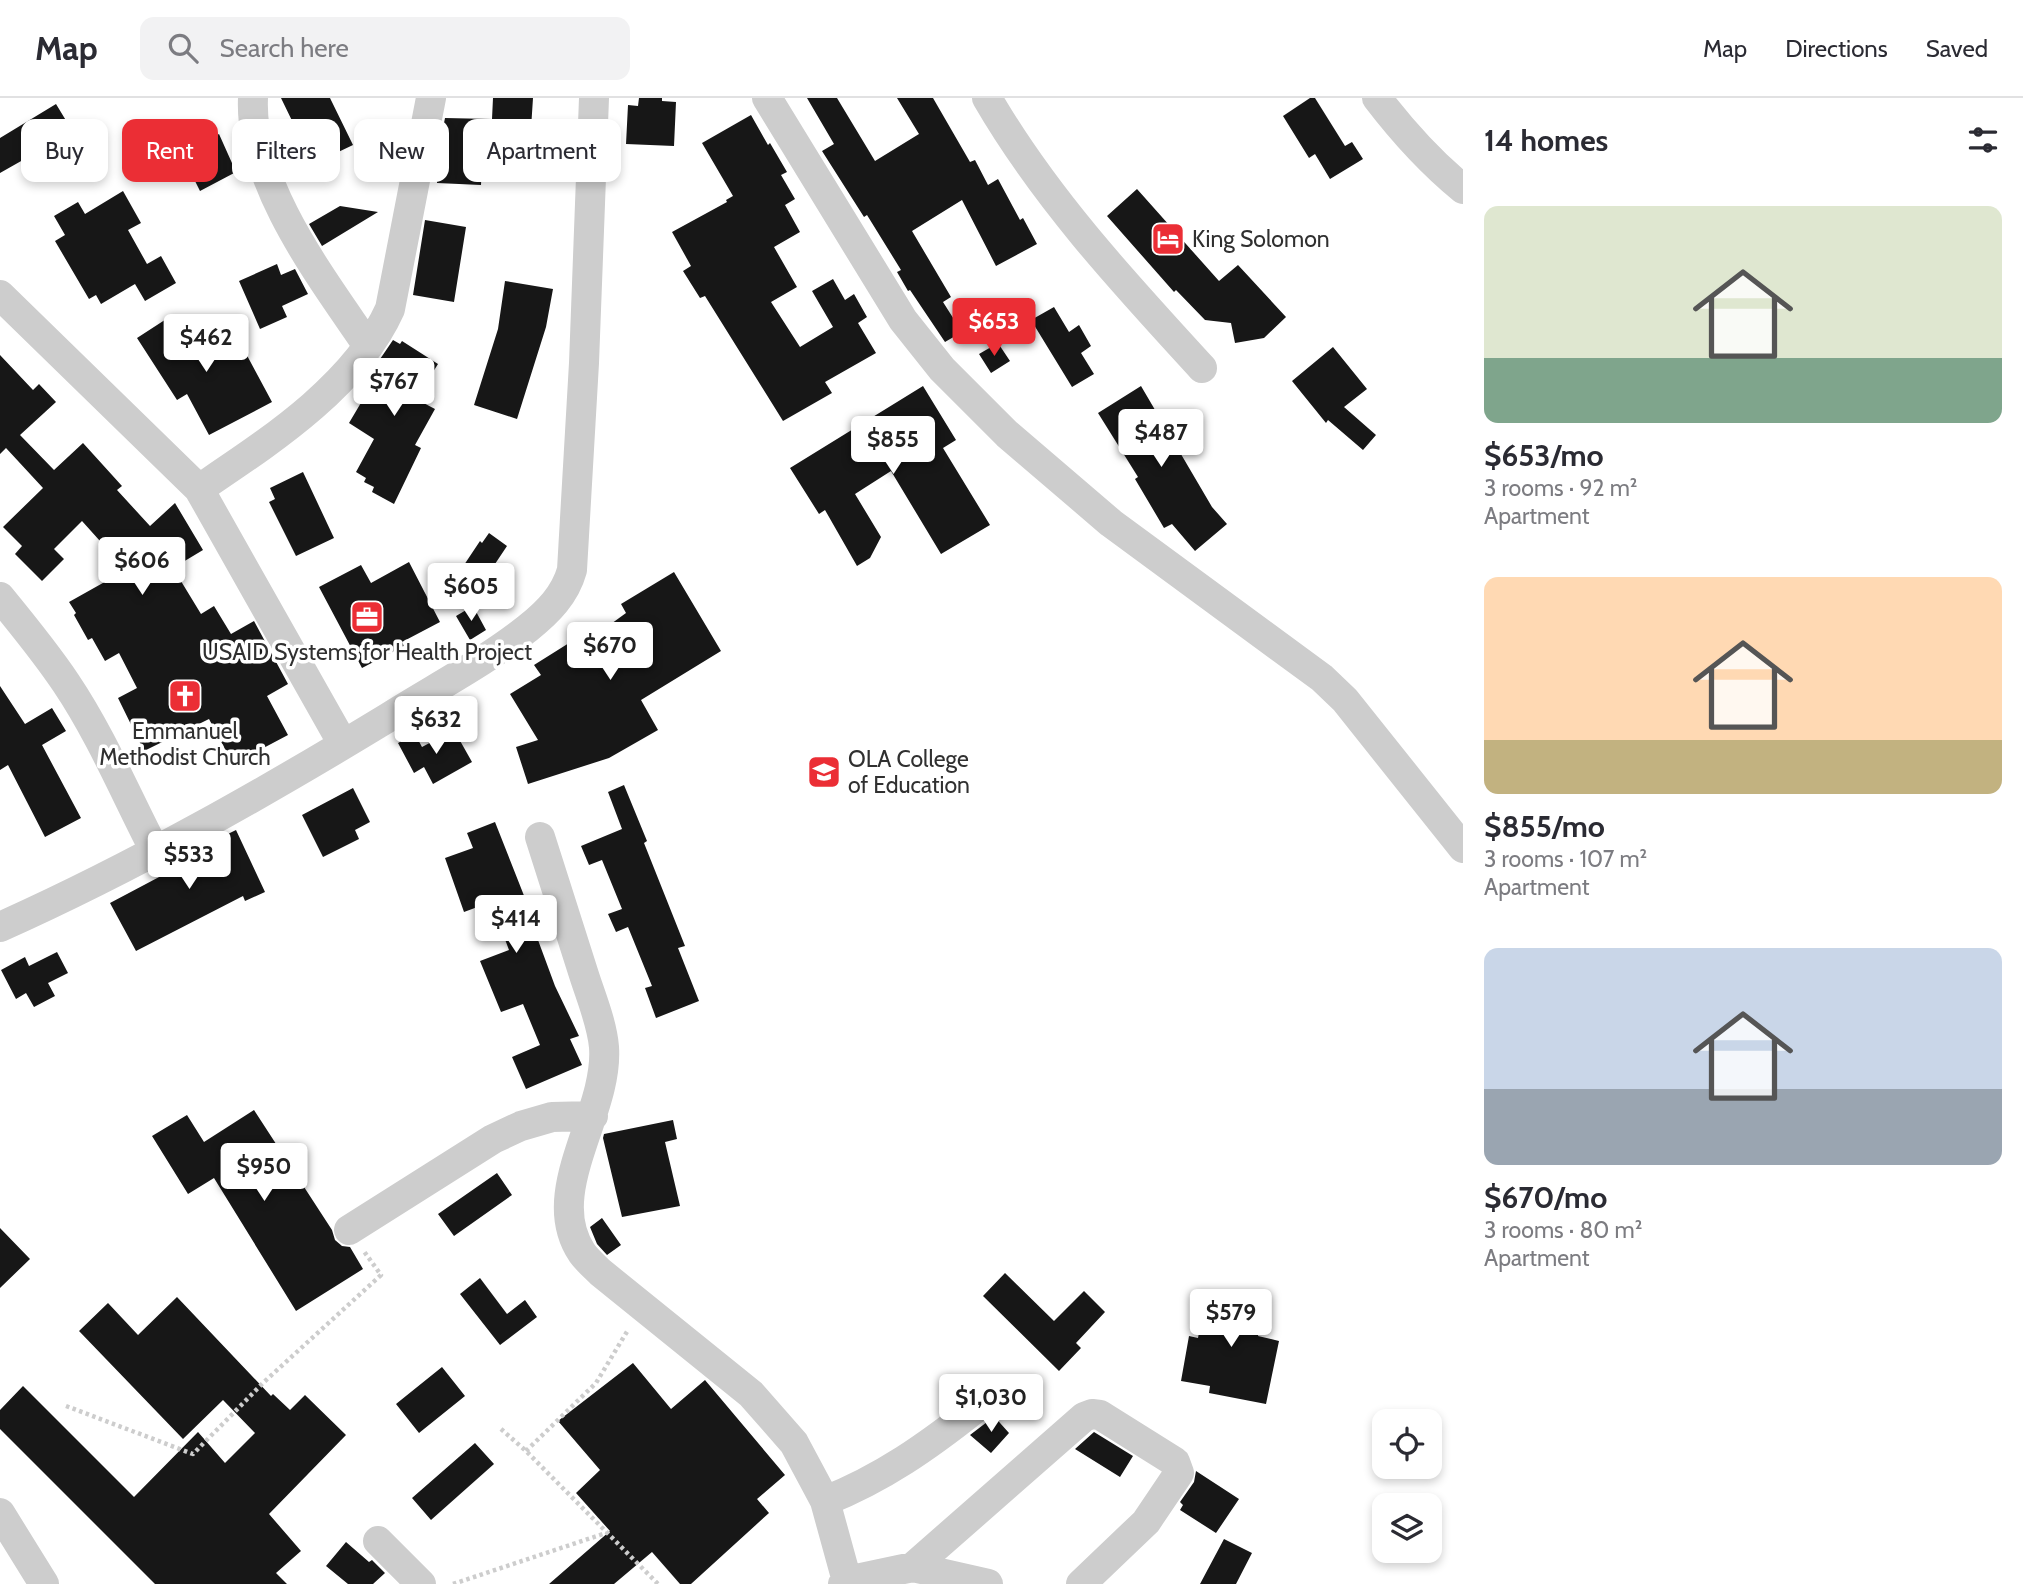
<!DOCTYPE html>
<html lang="en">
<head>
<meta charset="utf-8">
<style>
	:root { --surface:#fff; --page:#f2f2f3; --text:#2b2b33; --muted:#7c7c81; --line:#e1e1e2; --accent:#eb2e35 }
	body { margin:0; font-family:Cabin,sans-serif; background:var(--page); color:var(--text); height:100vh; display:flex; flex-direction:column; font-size:26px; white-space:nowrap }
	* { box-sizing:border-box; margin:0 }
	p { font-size:23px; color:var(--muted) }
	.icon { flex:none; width:38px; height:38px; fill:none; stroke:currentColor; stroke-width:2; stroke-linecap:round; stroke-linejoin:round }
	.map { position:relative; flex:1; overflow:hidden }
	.drawer { display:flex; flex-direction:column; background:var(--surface); width:560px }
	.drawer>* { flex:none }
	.guide { position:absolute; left:21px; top:21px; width:665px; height:63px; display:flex; gap:14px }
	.controls { position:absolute; left:1372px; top:1311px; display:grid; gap:14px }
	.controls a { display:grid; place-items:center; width:70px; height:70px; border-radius:14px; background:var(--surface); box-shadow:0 4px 10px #0003; font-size:35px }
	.price { position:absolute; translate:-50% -60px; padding:0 16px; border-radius:7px; background:#fff; color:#222; font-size:23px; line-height:46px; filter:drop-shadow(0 2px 4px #0008) }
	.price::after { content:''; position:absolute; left:50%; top:42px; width:21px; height:16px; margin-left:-10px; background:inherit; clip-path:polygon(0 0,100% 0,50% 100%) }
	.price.current { background:var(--accent); color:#fff }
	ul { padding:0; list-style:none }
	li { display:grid; align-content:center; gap:14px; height:371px; padding:0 21px }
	li span { display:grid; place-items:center; height:217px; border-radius:14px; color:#555 }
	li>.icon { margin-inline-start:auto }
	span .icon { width:126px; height:126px; fill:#fffc; stroke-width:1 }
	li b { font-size:30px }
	h2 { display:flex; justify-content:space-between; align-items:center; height:84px; padding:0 21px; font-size:30px }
	.pill { padding:0 24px; border-radius:14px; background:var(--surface); box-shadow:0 4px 10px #0003; font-size:24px; line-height:63px }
	.pill.current { background:var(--accent); color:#fff }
	header { display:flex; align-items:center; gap:42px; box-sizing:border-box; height:98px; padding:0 35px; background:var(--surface); border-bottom:2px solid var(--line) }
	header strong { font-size:33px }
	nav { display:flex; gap:38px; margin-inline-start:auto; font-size:24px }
	.search { width:490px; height:63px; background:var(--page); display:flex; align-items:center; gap:18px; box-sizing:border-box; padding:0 24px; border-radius:14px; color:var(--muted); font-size:26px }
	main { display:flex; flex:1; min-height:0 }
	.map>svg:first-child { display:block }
</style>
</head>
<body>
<header>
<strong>Map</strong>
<div class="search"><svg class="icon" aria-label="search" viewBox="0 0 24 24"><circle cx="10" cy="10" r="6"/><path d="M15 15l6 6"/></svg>Search here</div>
<nav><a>Map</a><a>Directions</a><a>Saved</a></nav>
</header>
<main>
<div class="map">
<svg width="1463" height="1486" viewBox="0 0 1463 1486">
	<rect width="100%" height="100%" fill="#fff"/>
	<path fill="#171717" d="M 281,0 L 330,0 L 353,47 L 313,66 Z
		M 493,0 L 533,0 L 530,46 L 483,43 L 481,87 L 437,85 L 437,70 L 435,70 L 445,20 L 492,21 Z
		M 639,0 L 662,0 L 662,3 L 676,4 L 674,48 L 626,46 L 628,7 L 638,8 Z
		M 807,0 L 837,0 L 875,63 L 919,36 L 897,0 L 933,0 L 970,64 L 975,62 L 988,87 L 998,81 L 1020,122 L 1023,120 L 1037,146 L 996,168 L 962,102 L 912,133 L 951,199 L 943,204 L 962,234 L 945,244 L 910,192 L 908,193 L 897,174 L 901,172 L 867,117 L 864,119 L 822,53 L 834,46 Z
		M 1310,0 L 1315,0 L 1345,48 L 1352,44 L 1363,61 L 1330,81 L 1315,56 L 1309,60 L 1283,18 Z
		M 56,6 L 79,44 L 37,69 L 30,58 L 0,75 L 0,40 Z
		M 751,17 L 768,47 L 770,45 L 787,74 L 781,77 L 795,101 L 785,107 L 800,134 L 774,149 L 797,189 L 771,204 L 800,249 L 833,229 L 812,193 L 833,181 L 845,202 L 854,196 L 867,219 L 858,225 L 876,255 L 825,284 L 832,295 L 783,323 L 705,198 L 700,200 L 683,173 L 691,168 L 672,134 L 727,104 L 726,102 L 733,98 L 702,45 Z
		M 219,36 L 236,74 L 200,93 L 178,49 L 203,37 L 206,43 Z
		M 1137,91 L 1219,183 L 1238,167 L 1286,219 L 1264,240 L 1235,245 L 1231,225 L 1205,222 L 1176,192 L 1174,194 L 1107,118 Z
		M 123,93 L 141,125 L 128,132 L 147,166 L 161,158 L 176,185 L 145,203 L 135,186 L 101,206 L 96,197 L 89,201 L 55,143 L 65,137 L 54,118 L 78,104 L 85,116 Z
		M 340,108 L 378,114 L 322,148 L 309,126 Z
		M 425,122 L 466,129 L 454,204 L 413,197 Z
		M 277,166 L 281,177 L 295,171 L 308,196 L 282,208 L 287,219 L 260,231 L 239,183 Z
		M 505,183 L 553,191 L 546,229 L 517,321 L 474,307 L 498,231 Z
		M 1054,209 L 1069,234 L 1079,227 L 1091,248 L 1081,255 L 1094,276 L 1072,289 L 1031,222 Z
		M 174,216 L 198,254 L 235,235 L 272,304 L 209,337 L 187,296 L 177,302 L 137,240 Z
		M 393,242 L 400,246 L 402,243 L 438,266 L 416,301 L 435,311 L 415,347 L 421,350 L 394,406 L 372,394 L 374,389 L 364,384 L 366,380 L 356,374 L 374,341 L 349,325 L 365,298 L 361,296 L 376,271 L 374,270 Z
		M 998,245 L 1010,263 L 991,275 L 979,256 Z
		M 1333,249 L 1367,291 L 1344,309 L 1376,337 L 1363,352 L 1328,322 L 1326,325 L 1292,283 Z
		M 0,257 L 33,292 L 39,286 L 56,304 L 20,337 L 54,372 L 83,345 L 122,388 L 117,392 L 150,428 L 175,405 L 203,452 L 173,470 L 201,516 L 214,508 L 231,536 L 254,523 L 288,586 L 267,598 L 288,637 L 233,666 L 209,621 L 144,653 L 118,600 L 137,590 L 119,555 L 105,563 L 92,540 L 88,542 L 74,517 L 76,515 L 69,504 L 126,472 L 82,423 L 54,451 L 64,461 L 42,483 L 15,456 L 22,448 L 3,429 L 43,390 L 6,350 L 0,356 Z
		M 923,288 L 956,342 L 943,350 L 990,427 L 941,456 L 891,373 L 855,396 L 881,439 L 870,460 L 857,468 L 825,412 L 819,416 L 790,370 Z
		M 1141,288 L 1212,409 L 1227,426 L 1195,453 L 1172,426 L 1164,430 L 1135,381 L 1138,379 L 1098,315 Z
		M 303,374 L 334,440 L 296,458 L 269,404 L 275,401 L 270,390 Z
		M 489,435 L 507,448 L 477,493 L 456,479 L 480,443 L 482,445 Z
		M 409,464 L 440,524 L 402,544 L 404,548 L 362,570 L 319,489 L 361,467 L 371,485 Z
		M 674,474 L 721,553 L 641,602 L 658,632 L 609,660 L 528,686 L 516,649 L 538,642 L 510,596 L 541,577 L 534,567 L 577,540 L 582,547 L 626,515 L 621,506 Z
		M 473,508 L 486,532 L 470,542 L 456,518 Z
		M 0,588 L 25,626 L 52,610 L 66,633 L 42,647 L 81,720 L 45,739 L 8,667 L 0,672 Z
		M 454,632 L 472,664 L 433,686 L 424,669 L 414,675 L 398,645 L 415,636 L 422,649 Z
		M 624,687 L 647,743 L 644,745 L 685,848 L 678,850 L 699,903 L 656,920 L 645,890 L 652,888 L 628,829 L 616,834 L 608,816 L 622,811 L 602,762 L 589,767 L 581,748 L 622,731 L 608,694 Z
		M 353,690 L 370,724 L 355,732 L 359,741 L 323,759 L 302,717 Z
		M 495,724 L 534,823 L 539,822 L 545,839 L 538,842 L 555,888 L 579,938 L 570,941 L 582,967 L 526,991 L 512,959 L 540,947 L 523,906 L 501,914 L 480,863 L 509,852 L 491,804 L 464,814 L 445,760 L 473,750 L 467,735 Z
		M 236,732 L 265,794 L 245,803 L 243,798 L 136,853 L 110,805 L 178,769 L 175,762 Z
		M 57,854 L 68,875 L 48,885 L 55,898 L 34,909 L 26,895 L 16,901 L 1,872 L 25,859 L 29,868 Z
		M 254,1012 L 332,1132 L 335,1142 L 342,1148 L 350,1149 L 363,1171 L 296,1213 L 214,1080 L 188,1096 L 152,1038 L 187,1017 L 204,1044 Z
		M 673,1022 L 677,1041 L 665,1044 L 680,1108 L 622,1119 L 603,1040 L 604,1036 Z
		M 497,1075 L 512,1097 L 454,1138 L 438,1116 Z
		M 602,1120 L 621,1147 L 607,1157 L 597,1146 L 590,1129 Z
		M 0,1130 L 30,1161 L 0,1190 Z
		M 1005,1175 L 1054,1223 L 1084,1193 L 1105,1214 L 1076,1245 L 1081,1250 L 1059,1273 L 983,1198 Z
		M 480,1180 L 507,1216 L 525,1202 L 537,1219 L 500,1247 L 460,1196 Z
		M 1207,1192 L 1265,1203 L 1258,1238 L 1279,1243 L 1266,1306 L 1209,1295 L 1210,1288 L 1181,1283 L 1189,1238 L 1198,1240 Z
		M 177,1199 L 271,1298 L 273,1296 L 290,1312 L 305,1297 L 346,1337 L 269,1416 L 301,1453 L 276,1475 L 287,1486 L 155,1486 L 0,1331 L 0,1312 L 23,1288 L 134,1399 L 198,1334 L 225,1365 L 255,1335 L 223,1302 L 183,1341 L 79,1233 L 108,1205 L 138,1237 Z
		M 633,1265 L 671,1311 L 705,1282 L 785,1377 L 757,1401 L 769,1415 L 691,1486 L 680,1486 L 652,1454 L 614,1486 L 549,1486 L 610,1433 L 576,1395 L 600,1372 L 558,1323 Z
		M 442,1269 L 465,1298 L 419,1335 L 396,1306 Z
		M 992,1316 L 1009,1335 L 991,1355 L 970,1337 L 987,1324 Z
		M 1094,1334 L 1133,1358 L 1120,1379 L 1075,1351 Z
		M 475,1345 L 494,1366 L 431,1422 L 412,1400 Z
		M 1196,1373 L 1239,1401 L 1216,1435 L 1180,1412 L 1183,1407 L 1180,1404 L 1194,1384 Z
		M 1224,1441 L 1252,1455 L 1236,1486 L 1200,1486 Z
		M 346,1444 L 369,1464 L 372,1462 L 385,1475 L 373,1486 L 348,1486 L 326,1468 Z"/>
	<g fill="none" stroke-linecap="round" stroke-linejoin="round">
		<path stroke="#cdcdcd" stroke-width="4.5" stroke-dasharray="3.5 3.5" stroke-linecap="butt" d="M 66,1308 L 193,1356 L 264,1284 L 381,1177 L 363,1152
			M 501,1331 L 526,1353 L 658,1486
			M 526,1353 L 596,1285 L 628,1232
			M 453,1486 L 606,1435"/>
		<path stroke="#cdcdcd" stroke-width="30" d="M 253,0 C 249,86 322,180 368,248
			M 767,0 L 903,222 L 942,271 L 1007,336 L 1111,425 L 1322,580 L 1345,602 L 1463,750
			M 987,0 C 1045,100 1124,185 1202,270
			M 1377,0 C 1403,34 1430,64 1463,91
			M 0,197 L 199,391 L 343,646
			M 199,391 C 267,345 355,289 390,211 L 431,0
			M 0,499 C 23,527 46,555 66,585 C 101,637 126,697 155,753
			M 540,739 C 555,785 569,831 584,877 C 591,899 602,925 604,949 C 609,1016 541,1094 582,1155 C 587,1162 594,1168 600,1174 L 751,1296 L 794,1345 L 825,1403 L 847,1483
			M 0,829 C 134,769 264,695 389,619 C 435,590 485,564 528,530 C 548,514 565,497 572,472 L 584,265 L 594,0
			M 349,1132 L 493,1041 L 521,1028 L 552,1019 L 593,1018
			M 825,1403 C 883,1380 928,1348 976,1310
			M 0,1415 L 44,1486
			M 378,1443 L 421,1486
			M 913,1469 L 1084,1319 L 1092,1316 L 1100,1317 L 1175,1364 L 1179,1375 L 1146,1424 L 1081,1486
			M 843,1486 L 847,1483 L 913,1469 L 988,1486"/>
	</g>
	<defs>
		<symbol id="hotel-square" viewBox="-11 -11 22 22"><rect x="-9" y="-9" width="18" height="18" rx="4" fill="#eb2e35" stroke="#fff"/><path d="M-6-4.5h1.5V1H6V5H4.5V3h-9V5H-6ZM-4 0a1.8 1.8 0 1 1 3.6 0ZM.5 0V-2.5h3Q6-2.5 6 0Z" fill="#fff"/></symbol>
		<symbol id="office-square" viewBox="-11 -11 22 22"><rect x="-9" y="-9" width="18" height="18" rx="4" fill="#eb2e35" stroke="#fff"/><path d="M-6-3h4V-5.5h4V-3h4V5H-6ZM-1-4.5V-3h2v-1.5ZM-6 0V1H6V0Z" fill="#fff"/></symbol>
		<symbol id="church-square" viewBox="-11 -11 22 22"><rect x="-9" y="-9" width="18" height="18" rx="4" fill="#eb2e35" stroke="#fff"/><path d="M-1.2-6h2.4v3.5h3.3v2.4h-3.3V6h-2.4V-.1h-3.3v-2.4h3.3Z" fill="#fff"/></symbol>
		<symbol id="university-square" viewBox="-11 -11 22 22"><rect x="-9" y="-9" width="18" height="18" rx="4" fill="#eb2e35" stroke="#fff"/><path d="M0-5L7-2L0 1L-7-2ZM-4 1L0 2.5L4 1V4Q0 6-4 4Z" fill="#fff"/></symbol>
	</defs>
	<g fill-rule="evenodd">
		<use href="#hotel-square" x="1149" y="122" width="38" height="38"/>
		<use href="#office-square" x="348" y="500" width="38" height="38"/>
		<use href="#church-square" x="166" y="579" width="38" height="38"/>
		<use href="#university-square" x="805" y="655" width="38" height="38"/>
	</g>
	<g text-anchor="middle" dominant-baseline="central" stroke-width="7" stroke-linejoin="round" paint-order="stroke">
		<g font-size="23" fill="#303030" stroke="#fff" text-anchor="start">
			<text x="1192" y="141">King Solomon</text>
			<text x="367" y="554" text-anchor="middle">USAID Systems for Health Project</text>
			<text x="185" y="633" text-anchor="middle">Emmanuel<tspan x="185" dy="26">Methodist Church</tspan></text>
			<text x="848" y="661">OLA College<tspan x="848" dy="26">of Education</tspan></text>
		</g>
	</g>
</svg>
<div class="controls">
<a><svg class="icon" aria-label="locate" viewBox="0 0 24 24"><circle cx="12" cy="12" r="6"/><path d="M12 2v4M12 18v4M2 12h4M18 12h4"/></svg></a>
<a><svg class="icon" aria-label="layers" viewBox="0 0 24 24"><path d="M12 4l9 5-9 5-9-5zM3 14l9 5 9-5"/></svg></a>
</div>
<b class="price current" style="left:994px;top:260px">$653</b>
<b class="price" style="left:206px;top:276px">$462</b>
<b class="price" style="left:394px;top:320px">$767</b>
<b class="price" style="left:1161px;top:371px">$487</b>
<b class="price" style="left:893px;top:378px">$855</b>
<b class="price" style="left:142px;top:499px">$606</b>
<b class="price" style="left:471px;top:525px">$605</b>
<b class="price" style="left:610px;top:584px">$670</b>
<b class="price" style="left:436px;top:658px">$632</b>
<b class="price" style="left:189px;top:793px">$533</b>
<b class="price" style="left:516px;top:857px">$414</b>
<b class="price" style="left:264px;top:1105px">$950</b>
<b class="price" style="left:1231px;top:1251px">$579</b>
<b class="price" style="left:991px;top:1336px">$1,030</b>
<div class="guide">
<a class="pill">Buy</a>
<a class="pill current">Rent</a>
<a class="pill">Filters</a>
<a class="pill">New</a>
<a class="pill">Apartment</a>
</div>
</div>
<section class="drawer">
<h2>14 homes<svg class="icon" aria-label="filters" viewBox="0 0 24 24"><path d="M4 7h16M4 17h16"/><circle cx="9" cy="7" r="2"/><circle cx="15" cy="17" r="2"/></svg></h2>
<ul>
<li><span style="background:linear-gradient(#dfe7d0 70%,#7fa58c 0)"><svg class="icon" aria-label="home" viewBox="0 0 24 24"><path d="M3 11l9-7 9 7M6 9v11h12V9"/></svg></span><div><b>$653/mo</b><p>3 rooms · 92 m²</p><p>Apartment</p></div></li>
<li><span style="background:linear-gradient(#ffd9b3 75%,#c2b280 0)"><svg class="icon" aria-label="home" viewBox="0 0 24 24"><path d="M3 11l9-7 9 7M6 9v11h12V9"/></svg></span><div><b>$855/mo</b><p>3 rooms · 107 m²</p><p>Apartment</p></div></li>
<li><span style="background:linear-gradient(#c9d6e8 65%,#9aa5b1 0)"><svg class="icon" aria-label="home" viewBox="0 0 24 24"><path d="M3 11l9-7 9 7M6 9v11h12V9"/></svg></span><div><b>$670/mo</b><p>3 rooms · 80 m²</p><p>Apartment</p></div></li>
</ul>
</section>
</main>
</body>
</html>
